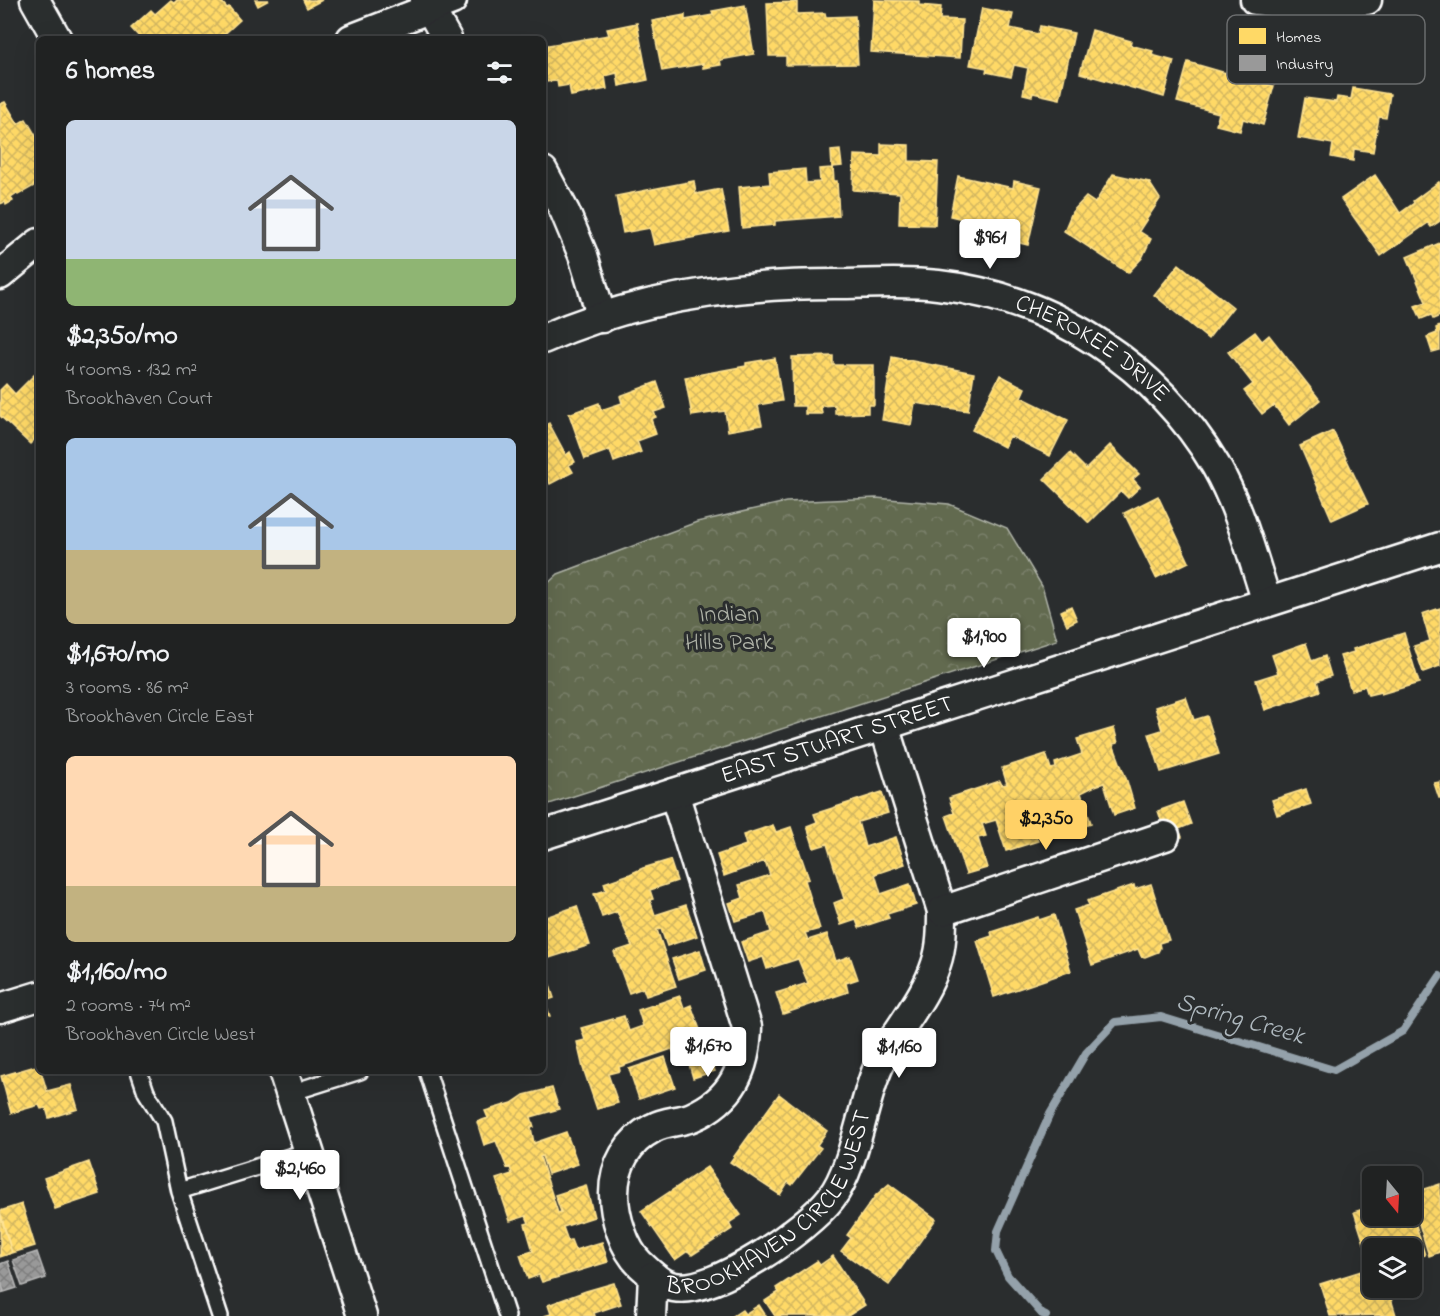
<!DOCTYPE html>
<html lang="en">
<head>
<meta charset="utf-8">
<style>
	:root { --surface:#202222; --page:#282a2a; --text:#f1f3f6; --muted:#a2a4a5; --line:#3d3f40; --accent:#ffd166 }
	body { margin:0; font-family:"Indie Flower",sans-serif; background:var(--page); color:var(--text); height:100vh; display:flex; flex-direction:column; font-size:22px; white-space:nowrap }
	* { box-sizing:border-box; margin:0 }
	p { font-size:20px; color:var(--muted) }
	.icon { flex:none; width:33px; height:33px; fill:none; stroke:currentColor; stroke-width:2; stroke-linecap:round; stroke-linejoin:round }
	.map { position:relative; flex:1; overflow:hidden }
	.panel { position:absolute; left:36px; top:36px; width:510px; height:1038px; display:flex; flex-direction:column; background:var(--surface); border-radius:9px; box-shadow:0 6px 24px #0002,0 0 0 2px var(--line) }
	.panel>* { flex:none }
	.needle { width:39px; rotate:162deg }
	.tools { position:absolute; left:1362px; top:1166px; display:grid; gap:12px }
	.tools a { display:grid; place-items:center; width:60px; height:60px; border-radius:9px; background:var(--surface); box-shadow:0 6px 24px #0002,0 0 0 2px var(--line); font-size:30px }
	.price { position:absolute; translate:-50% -51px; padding:0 14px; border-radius:6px; background:#fff; color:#222; font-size:20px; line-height:39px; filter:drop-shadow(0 2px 3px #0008) }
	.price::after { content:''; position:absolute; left:50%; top:36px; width:18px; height:14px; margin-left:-9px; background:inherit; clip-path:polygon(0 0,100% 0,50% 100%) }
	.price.current { background:var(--accent); color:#111 }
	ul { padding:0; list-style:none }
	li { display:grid; align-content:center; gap:12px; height:318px; padding:0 30px }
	li span { display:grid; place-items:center; height:186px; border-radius:9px; color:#555 }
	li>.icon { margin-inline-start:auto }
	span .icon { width:108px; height:108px; fill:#fffc; stroke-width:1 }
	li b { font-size:26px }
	h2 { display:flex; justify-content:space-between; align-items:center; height:72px; padding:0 30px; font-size:26px }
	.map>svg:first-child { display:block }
</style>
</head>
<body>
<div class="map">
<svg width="1440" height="1316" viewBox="0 0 1440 1316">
	<defs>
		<pattern id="park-crowns" width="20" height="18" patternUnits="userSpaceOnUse" patternTransform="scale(1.5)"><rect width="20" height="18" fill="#626a50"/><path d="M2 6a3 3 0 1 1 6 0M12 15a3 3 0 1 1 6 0" fill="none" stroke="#7a806a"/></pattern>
		<pattern id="homes-cross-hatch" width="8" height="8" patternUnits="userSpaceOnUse" patternTransform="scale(1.5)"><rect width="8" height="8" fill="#ffd966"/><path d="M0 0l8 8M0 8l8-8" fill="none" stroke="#d2b660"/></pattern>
		<pattern id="industry-cross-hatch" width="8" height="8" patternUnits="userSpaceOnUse" patternTransform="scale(1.5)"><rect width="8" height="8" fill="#999"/><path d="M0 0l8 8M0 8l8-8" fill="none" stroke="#7e7e7e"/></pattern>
	</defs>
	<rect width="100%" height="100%" fill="#2a2d2e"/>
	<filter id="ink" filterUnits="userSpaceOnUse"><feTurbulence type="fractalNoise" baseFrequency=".0167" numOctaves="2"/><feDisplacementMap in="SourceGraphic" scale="12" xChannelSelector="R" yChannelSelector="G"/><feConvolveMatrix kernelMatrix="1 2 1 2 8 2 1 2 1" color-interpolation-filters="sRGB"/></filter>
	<g filter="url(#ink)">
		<path fill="url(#park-crowns)" stroke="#b0b4a8" stroke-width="1.5" d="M 876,498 L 949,504 L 1007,528 L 1042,586 L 1057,640 L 543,806 L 543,588 L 558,574 L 697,522 L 786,502 Z"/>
		<path fill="url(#homes-cross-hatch)" stroke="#ffe494" stroke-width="1.5" d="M 171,0 L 174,2 L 176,0 L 220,0 L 227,8 L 229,7 L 240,20 L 219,39 L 141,39 L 131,28 L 151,10 L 155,14 Z
			M 255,0 L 269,0 L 258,6 Z
			M 303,0 L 322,0 L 307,8 Z
			M 874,0 L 919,1 L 919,5 L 941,7 L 940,19 L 962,20 L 960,58 L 871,52 Z
			M 797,2 L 797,14 L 825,13 L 826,17 L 855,16 L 858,64 L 786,65 L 786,56 L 769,56 L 767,3 Z
			M 745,5 L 754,54 L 720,60 L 721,65 L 703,68 L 703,64 L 662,71 L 652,21 L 685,15 L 685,20 L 713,15 L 712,11 Z
			M 982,8 L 1013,14 L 1010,28 L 1038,34 L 1040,26 L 1074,33 L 1060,99 L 1033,93 L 1032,96 L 1023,94 L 1028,68 L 1014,65 L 1011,77 L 986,72 L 987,68 L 970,65 Z
			M 637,23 L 648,80 L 619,86 L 617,73 L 605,76 L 607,89 L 571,96 L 569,85 L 558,87 L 557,81 L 545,82 L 543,70 L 543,46 L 609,35 L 607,29 Z
			M 1092,30 L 1131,41 L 1130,45 L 1153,51 L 1152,55 L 1174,61 L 1164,97 L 1080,73 Z
			M 1188,62 L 1226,73 L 1228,66 L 1253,73 L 1251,80 L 1274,86 L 1263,125 L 1243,119 L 1240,131 L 1216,125 L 1219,113 L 1177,102 Z
			M 1353,88 L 1390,94 L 1386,118 L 1379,117 L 1373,152 L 1354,149 L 1353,161 L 1331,157 L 1333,144 L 1298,138 L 1305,98 L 1336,102 L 1337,97 L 1351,99 Z
			M 5,102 L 18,124 L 26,119 L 39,141 L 39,152 L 35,154 L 39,161 L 39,183 L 18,195 L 17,193 L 11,197 L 13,201 L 6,205 L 5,202 L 0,204 L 0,104 Z
			M 881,144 L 909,145 L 909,161 L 938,162 L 935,225 L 899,224 L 900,193 L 853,190 L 854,155 L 881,156 Z
			M 840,150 L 842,166 L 833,167 L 834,181 L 837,181 L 839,216 L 775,221 L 775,225 L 742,228 L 739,187 L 770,184 L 769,172 L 805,169 L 806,183 L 820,182 L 819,169 L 832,168 L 831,151 Z
			M 1113,174 L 1149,182 L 1160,199 L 1139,231 L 1151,239 L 1142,258 L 1128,273 L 1064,231 L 1072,212 L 1086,197 L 1095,203 Z
			M 1375,175 L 1400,213 L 1414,203 L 1413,201 L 1439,182 L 1440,184 L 1440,221 L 1431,227 L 1428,223 L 1381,256 L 1341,199 Z
			M 958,176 L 1013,188 L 1014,181 L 1041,187 L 1028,245 L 1003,239 L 1004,234 L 978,228 L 979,223 L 950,216 Z
			M 694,181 L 696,194 L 721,189 L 729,231 L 654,245 L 650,228 L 623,233 L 616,196 Z
			M 1440,243 L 1440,316 L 1433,319 L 1431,315 L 1421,319 L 1415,306 L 1426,302 L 1407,257 Z
			M 1179,264 L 1233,307 L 1208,339 L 1154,295 Z
			M 1440,326 L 1440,350 L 1432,352 L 1427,337 L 1437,333 L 1436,328 Z
			M 1255,332 L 1262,341 L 1269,335 L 1320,400 L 1289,425 L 1274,405 L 1262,414 L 1244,391 L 1253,384 L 1228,352 Z
			M 833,356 L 833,365 L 874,365 L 874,405 L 868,405 L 868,413 L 835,414 L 835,405 L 821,406 L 822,414 L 805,414 L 805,406 L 793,406 L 792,357 Z
			M 892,357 L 974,373 L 968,411 L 915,403 L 911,425 L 882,420 Z
			M 775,358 L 782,401 L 758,405 L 762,425 L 728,431 L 725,411 L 692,416 L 685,377 L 746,366 L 746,363 Z
			M 39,370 L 39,435 L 30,444 L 0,416 L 0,390 L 6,384 L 15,394 Z
			M 1000,375 L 1025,388 L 1021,397 L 1068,420 L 1050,456 L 1010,436 L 1004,447 L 972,430 Z
			M 657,382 L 666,408 L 654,412 L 656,417 L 651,419 L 656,434 L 637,441 L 641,452 L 614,462 L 610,450 L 585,459 L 569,414 L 599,403 L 601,410 L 622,403 L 620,396 Z
			M 549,423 L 566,455 L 570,452 L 575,462 L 569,465 L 573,472 L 550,484 L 543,471 L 543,427 Z
			M 1333,431 L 1368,504 L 1332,520 L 1300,446 Z
			M 1110,445 L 1139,474 L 1133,479 L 1140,487 L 1128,498 L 1121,491 L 1089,523 L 1044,479 L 1070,453 L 1086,469 Z
			M 1158,496 L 1189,562 L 1156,578 L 1124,513 Z
			M 1071,606 L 1077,620 L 1067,625 L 1061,611 Z
			M 1440,608 L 1440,666 L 1423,672 L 1414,646 L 1430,641 L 1422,614 Z
			M 1404,633 L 1419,683 L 1381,694 L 1381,692 L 1368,695 L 1365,686 L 1351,690 L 1340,656 L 1354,652 L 1353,649 Z
			M 1306,643 L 1312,661 L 1325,656 L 1331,676 L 1317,681 L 1320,691 L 1265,710 L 1256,680 L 1278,673 L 1272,655 Z
			M 1186,697 L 1194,720 L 1207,716 L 1219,754 L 1161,772 L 1149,734 L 1162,730 L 1155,707 Z
			M 1114,728 L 1118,743 L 1113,744 L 1127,781 L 1135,808 L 1114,815 L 1104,783 L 1095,786 L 1081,793 L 1091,823 L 1059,834 L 1049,803 L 1029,810 L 1038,841 L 1006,851 L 996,820 L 982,824 L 986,836 L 978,838 L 987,868 L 966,874 L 946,816 L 954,813 L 949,798 L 1000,781 L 1002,785 L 1007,784 L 1002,768 L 1046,754 L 1051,769 L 1056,768 L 1055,763 L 1082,754 L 1077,739 Z
			M 1440,782 L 1440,798 L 1439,798 L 1434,783 Z
			M 1306,789 L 1311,804 L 1277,815 L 1272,800 Z
			M 882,792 L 888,813 L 858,822 L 865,847 L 896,837 L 905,864 L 875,874 L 881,894 L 910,884 L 916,905 L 887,914 L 889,918 L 859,928 L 856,920 L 841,925 L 834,903 L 844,899 L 827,844 L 814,848 L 807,826 L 817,822 L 814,814 Z
			M 1183,802 L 1191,824 L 1179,829 L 1182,837 L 1168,841 L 1158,811 Z
			M 773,825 L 776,832 L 791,827 L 809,879 L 805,880 L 820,929 L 805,933 L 808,940 L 827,934 L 836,961 L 850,956 L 858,979 L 846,983 L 848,992 L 783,1014 L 776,993 L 808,983 L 798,959 L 767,969 L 763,957 L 748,962 L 741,942 L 771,932 L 765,912 L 735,921 L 729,903 L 743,898 L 739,885 L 770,875 L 765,861 L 724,876 L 717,855 L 746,845 L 743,835 Z
			M 670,860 L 677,881 L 650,890 L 653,899 L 650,900 L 655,915 L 686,905 L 697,936 L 667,946 L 661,929 L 657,930 L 676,986 L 646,996 L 643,988 L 629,993 L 614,952 L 632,946 L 617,912 L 602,917 L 594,894 L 606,890 L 604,883 L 630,874 L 643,868 Z
			M 1151,884 L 1169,940 L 1159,943 L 1160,948 L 1158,952 L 1145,957 L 1141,956 L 1138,949 L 1092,965 L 1074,910 L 1089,905 L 1087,901 L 1134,885 L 1135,889 Z
			M 577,906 L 590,945 L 543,960 L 543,918 Z
			M 1054,915 L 1071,971 L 994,997 L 977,941 L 992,936 L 991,932 L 1038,917 L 1039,920 Z
			M 700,950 L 706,970 L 679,979 L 672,959 Z
			M 544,967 L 554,998 L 545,1001 L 550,1016 L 543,1018 Z
			M 680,996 L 684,1008 L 691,1005 L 715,1071 L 693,1078 L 685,1050 L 674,1054 L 672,1049 L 619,1067 L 620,1071 L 608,1074 L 618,1103 L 597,1109 L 583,1068 L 577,1042 L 585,1040 L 581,1028 L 624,1016 L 629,1031 L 643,1026 L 638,1010 Z
			M 665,1057 L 675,1087 L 639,1099 L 629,1069 Z
			M 39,1065 L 39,1071 L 41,1071 L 47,1091 L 71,1085 L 78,1109 L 49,1118 L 46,1108 L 41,1109 L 39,1105 L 11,1113 L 1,1076 Z
			M 552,1088 L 559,1109 L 531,1117 L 534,1127 L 531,1128 L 534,1143 L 566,1132 L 578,1164 L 548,1174 L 542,1156 L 540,1157 L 558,1213 L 561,1212 L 555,1195 L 586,1185 L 594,1217 L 563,1227 L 568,1241 L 571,1240 L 575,1250 L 602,1242 L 608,1262 L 542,1282 L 539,1275 L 528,1279 L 520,1255 L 533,1251 L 525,1224 L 529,1223 L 526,1216 L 510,1221 L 496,1179 L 512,1174 L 510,1167 L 507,1168 L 496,1141 L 484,1145 L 477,1122 L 488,1118 L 485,1111 L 512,1103 L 524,1095 Z
			M 779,1094 L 827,1131 L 817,1145 L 821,1148 L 792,1185 L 788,1182 L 780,1195 L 730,1162 Z
			M 89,1162 L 100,1194 L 55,1209 L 44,1178 Z
			M 707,1167 L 741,1215 L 729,1223 L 732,1229 L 692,1255 L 688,1251 L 675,1260 L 641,1211 Z
			M 889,1184 L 936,1219 L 889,1285 L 841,1251 L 851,1238 L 847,1235 L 876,1195 Z
			M 1440,1184 L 1440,1252 L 1429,1256 L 1412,1201 L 1416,1200 L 1413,1193 Z
			M 22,1204 L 35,1246 L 12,1253 L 0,1211 Z
			M 1372,1206 L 1372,1215 L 1412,1215 L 1412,1212 L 1425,1255 L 1412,1259 L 1412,1248 L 1382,1248 L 1380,1241 L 1365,1246 L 1354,1212 Z
			M 0,1215 L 12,1253 L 0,1257 Z
			M 833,1256 L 865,1305 L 848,1316 L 775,1316 L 765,1301 L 779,1292 L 776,1288 L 817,1261 L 820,1265 Z
			M 1371,1268 L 1372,1287 L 1376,1287 L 1373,1288 L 1374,1293 L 1388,1289 L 1396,1315 L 1330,1316 L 1320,1284 Z
			M 614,1283 L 621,1304 L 594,1313 L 595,1316 L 544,1316 L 551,1314 L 548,1305 L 586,1291 Z
			M 759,1305 L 766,1316 L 733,1316 L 742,1310 L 745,1314 Z"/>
		<path fill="url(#industry-cross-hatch)" stroke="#b8b8b8" stroke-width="1.5" d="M 37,1252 L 46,1278 L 22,1286 L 13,1260 Z
			M 8,1261 L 17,1288 L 4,1292 L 0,1278 L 0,1264 Z
			M 0,1278 L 4,1292 L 0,1293 Z"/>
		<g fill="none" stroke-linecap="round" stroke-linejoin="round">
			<path stroke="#94a1aa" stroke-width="8" d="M 1046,1316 L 1042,1314 L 1008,1276 L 996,1251 L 998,1231 L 1050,1114 L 1086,1053 L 1115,1022 L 1161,1017 L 1334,1070 L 1403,1031 L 1440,976"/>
			<defs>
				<path id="lane" d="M 139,1071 L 146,1092 L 164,1121 L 179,1191 L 220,1316
					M 427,1071 L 507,1316
					M 290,1093 L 360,1071
					M 179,1191 L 309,1151"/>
				<g id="street">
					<path d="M 35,0 L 57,39"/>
					<path d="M 425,0 L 447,39"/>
					<path d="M 1255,0 C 1293,6 1329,7 1367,0"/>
					<path d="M 351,39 L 452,0"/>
					<path d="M 543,171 L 565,212 L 583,255 L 602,318"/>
					<path d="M 0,275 L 39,243"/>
					<path id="s1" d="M 543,339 C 633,299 736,284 834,284 C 869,284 904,281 938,285 C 1054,298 1157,366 1216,466 C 1240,508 1252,556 1267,602"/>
					<path id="s2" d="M 674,793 L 747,1027 C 746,1068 733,1099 692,1117 C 680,1122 665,1121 653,1128 C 628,1141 614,1165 614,1194 C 614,1216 624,1249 640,1264 C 650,1273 660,1284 674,1287 C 714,1295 807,1229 831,1198 C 853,1170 862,1109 875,1075 C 890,1035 923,1005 936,964 C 942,947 942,928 942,911 L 884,726"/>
					<path id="s3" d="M 543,835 L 1440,547"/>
					<path d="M 942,911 L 1165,836"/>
					<path d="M 0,1008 L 39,996"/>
					<path d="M 283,1071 L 362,1316"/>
					<path d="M 651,1316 L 653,1276"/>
				</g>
			</defs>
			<use href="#lane" stroke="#fff" stroke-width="20"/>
			<use href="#street" stroke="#fff" stroke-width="33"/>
			<use href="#lane" stroke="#2a2d2e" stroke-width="15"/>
			<use href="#street" stroke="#2a2d2e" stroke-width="28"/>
		</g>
	</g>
	<g text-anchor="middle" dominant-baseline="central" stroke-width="6" stroke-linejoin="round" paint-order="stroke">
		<g font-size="24" fill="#fff" stroke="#2a2d2e">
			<text stroke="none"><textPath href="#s1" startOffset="572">CHEROKEE DRIVE</textPath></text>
			<text stroke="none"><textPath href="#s3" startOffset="309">EAST STUART STREET</textPath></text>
			<text stroke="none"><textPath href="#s2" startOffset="732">BROOKHAVEN CIRCLE WEST</textPath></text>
		</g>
		<g font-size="24" fill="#b0b4a8" stroke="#2a2d2e">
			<text x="729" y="615">Indian<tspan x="729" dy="28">Hills Park</tspan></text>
		</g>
		<g font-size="26" font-style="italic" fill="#afb9bf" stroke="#2a2d2e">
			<text transform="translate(1240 1020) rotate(16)">Spring Creek</text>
		</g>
	</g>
	<rect x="1227" y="15" width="198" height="69" rx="9" fill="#2a2d2e" stroke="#6a6c6d" stroke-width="1.5"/>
	<rect x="1239" y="28" width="27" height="16" fill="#ffd966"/>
	<rect x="1239" y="55" width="27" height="16" fill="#999"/>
	<g font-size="16" fill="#fff">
		<text x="1276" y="42">Homes</text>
		<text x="1276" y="69">Industry</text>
	</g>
</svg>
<div class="tools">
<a><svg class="needle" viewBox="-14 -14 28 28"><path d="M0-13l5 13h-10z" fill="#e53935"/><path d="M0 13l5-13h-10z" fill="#a2a4a5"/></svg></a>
<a><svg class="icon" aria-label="layers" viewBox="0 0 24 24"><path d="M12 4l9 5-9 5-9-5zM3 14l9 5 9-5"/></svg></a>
</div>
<b class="price" style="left:990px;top:270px">$961</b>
<b class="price" style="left:984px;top:669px">$1,900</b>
<b class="price current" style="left:1046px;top:851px">$2,350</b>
<b class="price" style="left:708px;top:1078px">$1,670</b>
<b class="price" style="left:899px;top:1079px">$1,160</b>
<b class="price" style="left:300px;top:1201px">$2,460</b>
<section class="panel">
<h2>6 homes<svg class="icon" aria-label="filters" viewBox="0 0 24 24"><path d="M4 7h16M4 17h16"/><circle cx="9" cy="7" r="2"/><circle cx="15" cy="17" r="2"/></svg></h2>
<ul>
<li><span style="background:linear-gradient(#c9d6e8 75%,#8fb573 0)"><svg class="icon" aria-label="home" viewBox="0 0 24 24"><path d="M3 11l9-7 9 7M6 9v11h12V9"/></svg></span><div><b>$2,350/mo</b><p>4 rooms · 132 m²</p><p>Brookhaven Court</p></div></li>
<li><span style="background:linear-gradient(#a9c7e8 60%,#c2b280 0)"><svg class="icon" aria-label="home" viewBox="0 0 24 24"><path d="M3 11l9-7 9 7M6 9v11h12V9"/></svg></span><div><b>$1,670/mo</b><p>3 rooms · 86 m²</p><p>Brookhaven Circle East</p></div></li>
<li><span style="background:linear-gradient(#ffd9b3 70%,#c2b280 0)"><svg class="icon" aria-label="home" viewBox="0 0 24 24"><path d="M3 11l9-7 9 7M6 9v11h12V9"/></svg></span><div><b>$1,160/mo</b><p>2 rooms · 74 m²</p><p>Brookhaven Circle West</p></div></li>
</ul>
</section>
</div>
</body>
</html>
